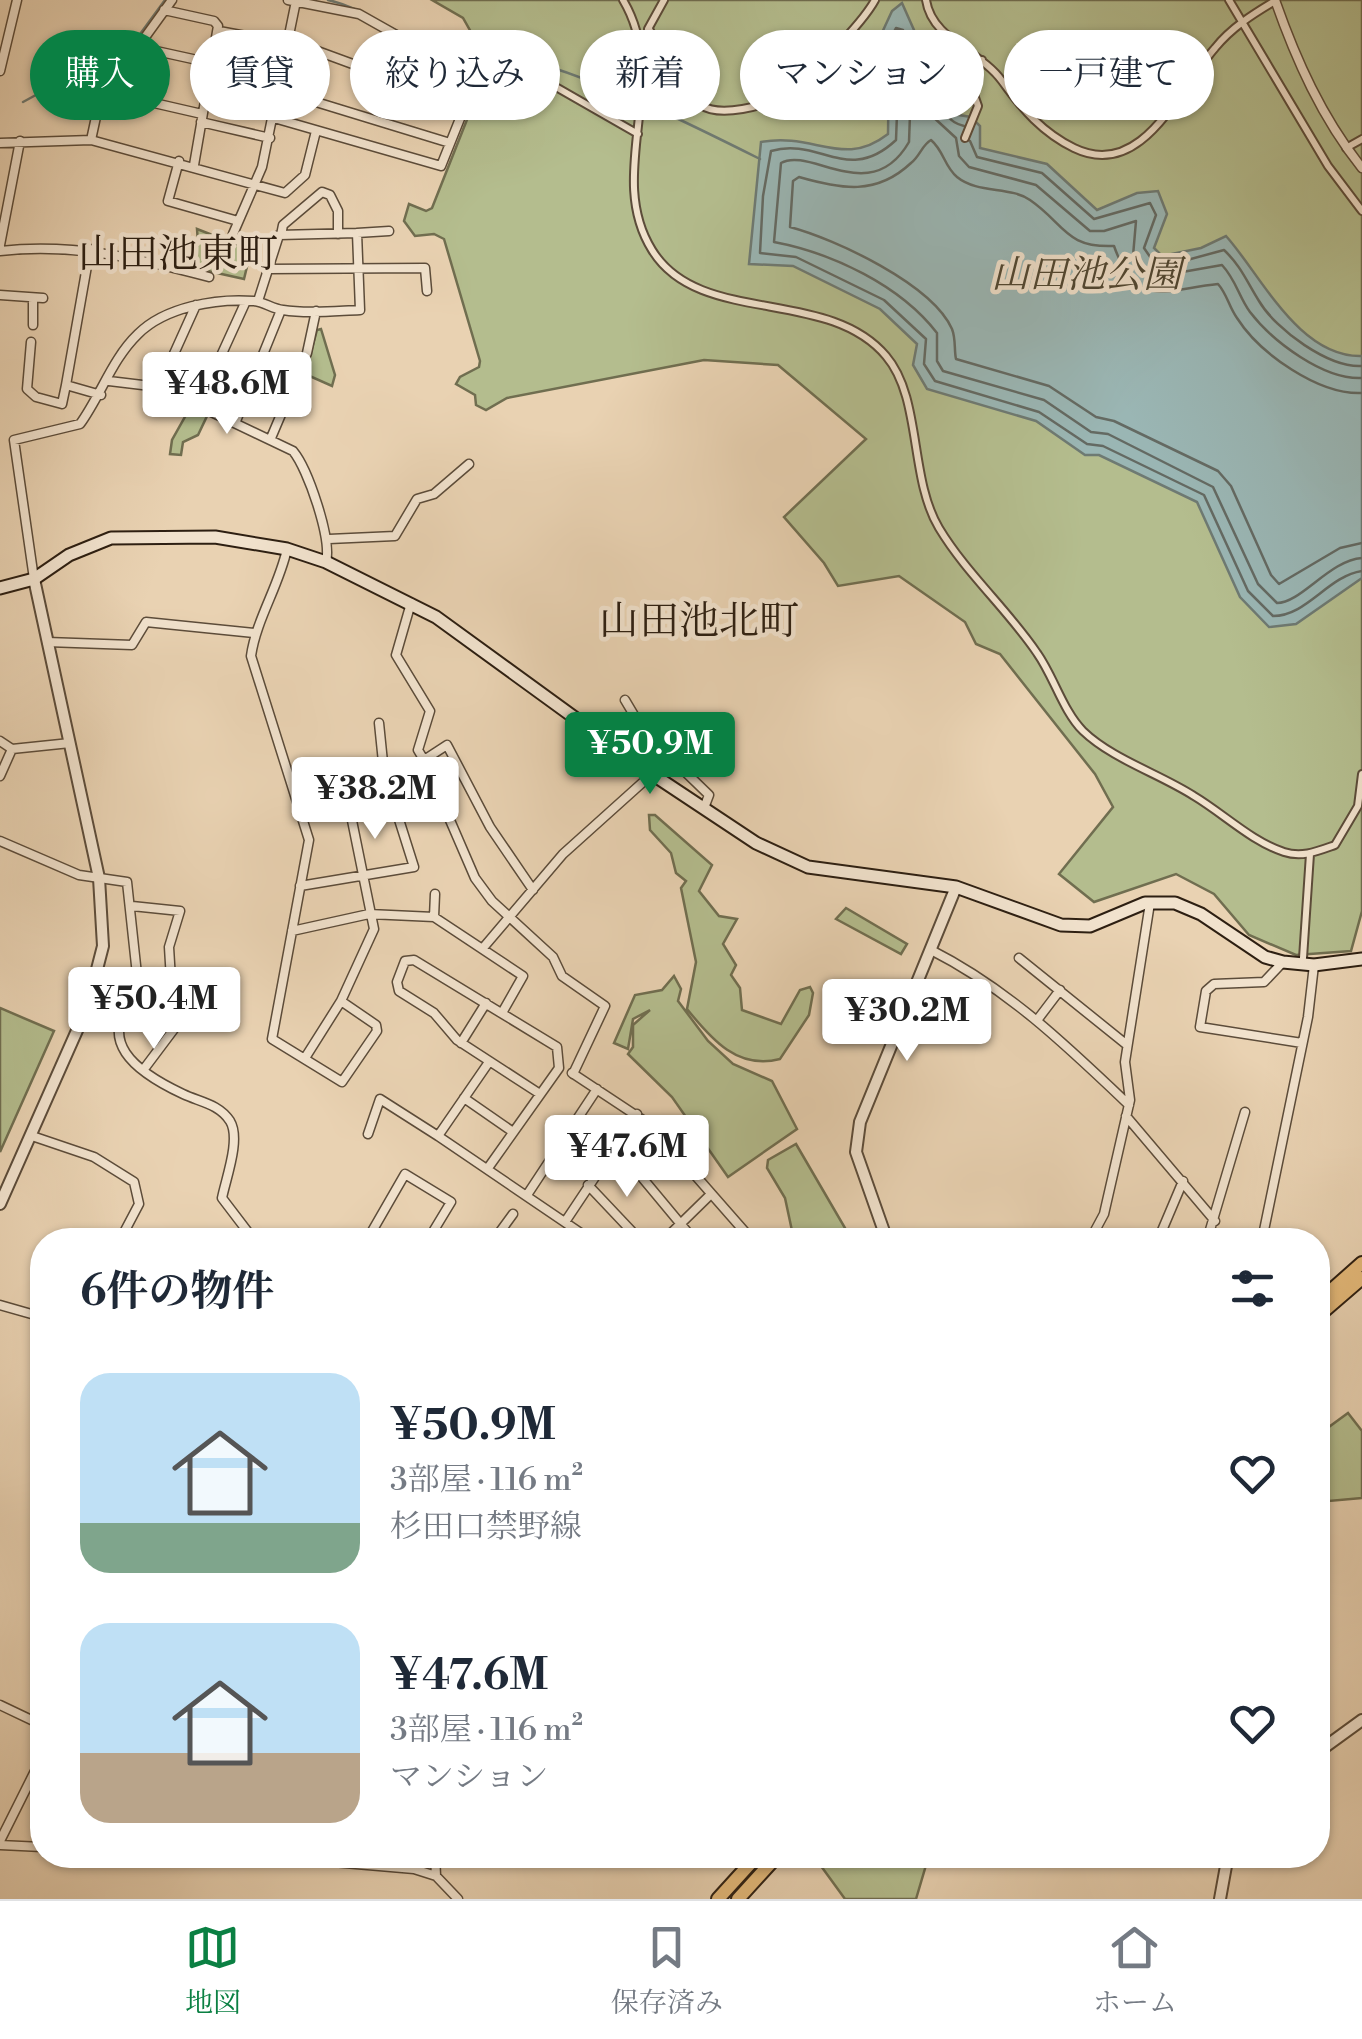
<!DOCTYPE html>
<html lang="ja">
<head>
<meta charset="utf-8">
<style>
	:root { --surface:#fff; --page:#f2f2f3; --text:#1f2937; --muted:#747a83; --line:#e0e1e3; --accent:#0b8043 }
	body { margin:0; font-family:"Libre Bodoni","Noto Serif JP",serif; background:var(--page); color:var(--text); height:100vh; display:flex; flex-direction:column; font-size:38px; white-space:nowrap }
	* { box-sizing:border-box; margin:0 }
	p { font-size:32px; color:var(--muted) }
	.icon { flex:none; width:55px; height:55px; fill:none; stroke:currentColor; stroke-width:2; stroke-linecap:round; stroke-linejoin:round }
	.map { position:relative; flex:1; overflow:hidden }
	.sheet { position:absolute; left:30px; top:1228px; width:1300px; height:640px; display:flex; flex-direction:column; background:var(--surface); border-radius:40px; box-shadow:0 2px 8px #0004 }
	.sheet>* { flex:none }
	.top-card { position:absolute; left:30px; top:30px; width:1302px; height:90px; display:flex; gap:20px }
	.price { position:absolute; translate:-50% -85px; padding:0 22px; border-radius:10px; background:#fff; color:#222; font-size:32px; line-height:65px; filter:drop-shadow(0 2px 5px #0008) }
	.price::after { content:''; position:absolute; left:50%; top:60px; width:30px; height:22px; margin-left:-15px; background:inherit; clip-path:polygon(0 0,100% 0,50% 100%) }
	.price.selected { background:var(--accent); color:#fff }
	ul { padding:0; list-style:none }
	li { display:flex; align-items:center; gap:30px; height:250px; padding:0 50px }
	li span { display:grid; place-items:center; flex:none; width:280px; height:200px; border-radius:30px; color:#555 }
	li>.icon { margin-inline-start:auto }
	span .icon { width:120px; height:120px; fill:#fffc; stroke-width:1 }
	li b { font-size:42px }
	h2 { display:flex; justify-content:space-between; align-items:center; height:120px; padding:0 50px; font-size:42px }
	.tag { padding:0 35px; border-radius:45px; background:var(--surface); box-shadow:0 2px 8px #0004; font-size:35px; line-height:90px }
	.tag.selected { background:var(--accent); color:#fff }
	.tab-bar { display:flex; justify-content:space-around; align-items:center; height:140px; border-top:2px solid var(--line); background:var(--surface); font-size:28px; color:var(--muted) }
	.tab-bar a { display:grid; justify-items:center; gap:5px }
	.tab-bar .selected { color:var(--accent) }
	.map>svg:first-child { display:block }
</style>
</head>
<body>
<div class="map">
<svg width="1362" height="1899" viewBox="0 0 1362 1899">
	<rect width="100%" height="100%" fill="#e9d2b2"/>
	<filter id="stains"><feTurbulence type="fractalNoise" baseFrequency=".002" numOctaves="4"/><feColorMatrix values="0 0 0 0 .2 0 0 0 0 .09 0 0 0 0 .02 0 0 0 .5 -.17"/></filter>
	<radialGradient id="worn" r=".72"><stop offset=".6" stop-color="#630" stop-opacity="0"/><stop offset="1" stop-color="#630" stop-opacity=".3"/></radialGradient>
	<path fill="#b4bd8e" stroke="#706e50" stroke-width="2.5" d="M 432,0 L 1362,0 L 1362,911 L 1351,951 L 1296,955 L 1249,935 L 1214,894 L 1176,874 L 1094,902 L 1059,874 L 1113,807 L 1095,774 L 1000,654 L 976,644 L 965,622 L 899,576 L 838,586 L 824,563 L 784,517 L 866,439 L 778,365 L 704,360 L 507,398 L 486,410 L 476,405 L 475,395 L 456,384 L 460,377 L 479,367 L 480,361 L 444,239 L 434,234 L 415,236 L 404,221 L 409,204 L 426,211 L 432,208 L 489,64 L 463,18 Z
		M 197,229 L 251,250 L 244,279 L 190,267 L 198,243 Z
		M 321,329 L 335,375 L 332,386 L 305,374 L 317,330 Z
		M 190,408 L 207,416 L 198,435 L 183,442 L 181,455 L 170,454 L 172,440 Z
		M 649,815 L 655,815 L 712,865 L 699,891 L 719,916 L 737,919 L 723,944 L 736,965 L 731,975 L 740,988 L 742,1010 L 781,1024 L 800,990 L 810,987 L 813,993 L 809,1015 L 780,1059 C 738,1070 712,1040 687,1009 L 696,962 L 681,888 L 686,881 L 676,873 L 671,853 L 650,830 Z
		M 846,908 L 907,944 L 901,954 L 836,919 Z
		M 674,976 L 681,989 L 678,1001 L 708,1041 L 733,1064 L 772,1081 L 797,1129 L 728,1177 L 672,1097 L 628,1054 L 633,1047 L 633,1025 L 650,1010 L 633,1019 L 628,1049 L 614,1043 L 635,995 L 662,990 Z
		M 0,1008 L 54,1031 L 0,1152 Z
		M 796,1144 L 852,1240 L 794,1240 L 785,1198 L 767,1168 L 768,1160 Z
		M 1348,1413 L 1362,1431 L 1362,1498 L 1318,1502 L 1318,1435 Z
		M 813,1855 L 929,1855 L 916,1899 L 845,1899 Z"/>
	<path fill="#9ab6b4" stroke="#6e7a73" stroke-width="2.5" d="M 902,3 L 926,57 L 946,79 L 951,104 L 959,115 L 971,117 L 980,126 L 980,148 L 1047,164 L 1097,210 L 1137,193 L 1158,191 L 1167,214 L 1154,248 L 1162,256 L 1201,248 L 1226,236 C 1261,275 1299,358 1362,356 L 1362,578 L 1296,624 L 1269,627 L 1240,597 L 1197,502 L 1099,455 L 1085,455 L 1036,421 L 927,389 L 913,365 L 917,344 L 880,309 L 793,266 L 749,264 L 761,142 C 815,132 843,169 888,134 L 889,62 L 880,37 L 892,11 Z"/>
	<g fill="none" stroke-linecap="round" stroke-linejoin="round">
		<path stroke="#646a63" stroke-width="2.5" d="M 964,126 C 938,120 945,97 933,80 C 921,63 912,49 903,30 L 896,28 L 891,37 L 899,61 L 896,140 C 848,185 820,137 771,151 L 763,196 L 760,253 L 796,257 L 884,300 L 926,339 L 924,364 L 935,381 L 1039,412 L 1087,444 L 1103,446 L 1204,495 L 1248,591 L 1273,616 C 1307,616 1328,576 1362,571
			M 970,141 L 977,157 L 1042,173 L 1094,219 L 1150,203 L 1156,215 L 1144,248 L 1155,264 L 1165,266 L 1224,250 C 1241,266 1247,282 1259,301 C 1276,330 1329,368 1362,366
			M 1362,378 C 1324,380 1273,342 1250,312 C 1239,297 1236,280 1222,265 L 1154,277 L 1133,256 L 1136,221 L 1104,231 L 1090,231 L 1036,185 L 969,167 L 959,156 L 956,138 L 931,115 L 918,83 L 911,87 L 909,142 C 871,208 811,146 781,163 L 774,242 C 832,253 900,285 937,333 L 937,361 L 943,371 L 1044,400 L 1091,432 L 1108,434 L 1213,487 L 1258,584 L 1277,603 C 1301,603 1330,560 1362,558
			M 1362,393 C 1319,395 1260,354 1237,318 C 1229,307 1227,294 1218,284 C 1165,289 1137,311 1114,246 C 1065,248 1065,224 1030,200 C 1010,186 978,194 957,177 C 944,166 944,151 931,140 C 922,145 920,156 911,163 C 876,196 841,189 799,177 L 793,181 L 790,227 C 835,239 932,284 952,329 C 956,339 954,350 956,359 L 1049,386 L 1096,417 L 1114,421 L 1218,471 L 1231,486 L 1271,575 L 1279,584 L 1340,548 L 1362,543"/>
		<path stroke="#6e7a73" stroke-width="2.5" d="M 328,0 C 360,7 382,27 412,37 C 453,51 499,51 541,64 C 618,88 688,123 760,159
			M 23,102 L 135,41 L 165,0"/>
		<defs>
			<path id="pedestrian" d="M 623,0 C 672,82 604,173 652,250 C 699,327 827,286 886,356 C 922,398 909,478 939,528 C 966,573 1008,610 1037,653 C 1054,677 1063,711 1083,731 C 1112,759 1160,774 1194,796 C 1224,814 1251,841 1284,852 C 1302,858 1318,851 1335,845 L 1358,806 L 1362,774
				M 926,0 C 932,40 981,51 1002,81 C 1022,109 1043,133 1074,148 C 1142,181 1178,90 1215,48 C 1231,28 1253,14 1275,1
				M 1229,0 L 1328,166 L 1362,211
				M 648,29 L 664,0
				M 649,29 C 664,56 676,87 701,105 C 720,118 765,106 784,95 C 807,80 862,24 875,0
				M 499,62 L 542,79 L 638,134
				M 965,138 L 978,106 L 962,61 L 982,60
				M 1346,148 L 1362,139
				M 1303,958 L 1310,854"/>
			<path id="minor" d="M 288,0 L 359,14 L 414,45 L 499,62
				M 1275,0 C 1296,60 1322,118 1362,168
				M 164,10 L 214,21 L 218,26 L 194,165
				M 219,31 L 290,44
				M 290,41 L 467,106
				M 138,47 L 211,63
				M 0,71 L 17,0
				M 209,75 L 280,91 L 450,143
				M 102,91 L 202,114
				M 274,118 L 441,166 L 483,61
				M 201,122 L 270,138
				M 91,140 L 107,66 L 138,47 L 172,0
				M 0,143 L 91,140 L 285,193 L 305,175 L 316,131
				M 179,161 L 168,201 L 238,221
				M 357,233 L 389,231
				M 233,234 L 262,167 L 296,1
				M 281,235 L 283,225 L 322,192 L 330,195 L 338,211 L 338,234
				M 0,245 L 20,141
				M 90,249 L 66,385 L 101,395
				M 0,251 C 74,243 137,258 209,277
				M 268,269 L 425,268 L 427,291
				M 0,295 L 43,298
				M 33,325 L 33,298
				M 31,342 L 27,389 L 36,397 L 62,404 L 66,385
				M 109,381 L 159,387 L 293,451 C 308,469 332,539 326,562
				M 159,387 L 196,305
				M 199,404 L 246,301
				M 236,421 L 281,310
				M 271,438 L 307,353 L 316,311
				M 329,539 L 395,536 L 417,499 L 434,494 L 469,464
				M 287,549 C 279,586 256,620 251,656 L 309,840 L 272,1039 L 342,1082 L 377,1031 L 376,1025 L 341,1001
				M 34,579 L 14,440 L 80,424 C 101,395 112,359 138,334 C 165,307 216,298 254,301 C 264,302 273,309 283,310 C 307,314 335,311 360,310 L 357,233 L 279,235 L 258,301
				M 411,603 L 396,655 L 430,711 L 418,750 L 424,760
				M 47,642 L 132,645 L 146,622 L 254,633
				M 625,700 L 644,732 L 709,795 L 704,808
				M 0,741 L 12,749 L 0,776
				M 12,749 L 70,743
				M 0,841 L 79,875 L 127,882 L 139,993 C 92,1040 136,1072 183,1094 C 200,1102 219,1104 230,1121 C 241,1139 226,1178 222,1198 L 254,1240
				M 300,886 L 414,867 L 384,772 L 379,723
				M 533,890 L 490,827 L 447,745 L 424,760 L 475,878 L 492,901 L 553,957 L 562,976 L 605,1006 L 573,1074
				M 132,906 L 180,911 L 169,947 L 174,1029 L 144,1069
				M 434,917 L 435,894
				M 292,931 L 369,914 L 434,917 L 523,976 L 502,1013
				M 483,948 L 563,854 L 652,774
				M 931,950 C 1008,989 1067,1046 1129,1105
				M 1019,958 L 1127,1045
				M 1283,962 L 1264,982 L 1214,984 L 1206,991 L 1200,1027 L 1302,1043
				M 1038,1019 L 1060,990
				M 461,1043 L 486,1003
				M 305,1058 L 341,1001 L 374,929 L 345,786 L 384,772
				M 489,1062 L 438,1136 L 591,1240
				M 572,1073 L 652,1126 L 752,1240
				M 464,1098 L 513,1132
				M 1126,1116 L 1215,1221
				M 368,1134 L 380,1099 L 438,1136
				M 32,1136 L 94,1157 L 134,1182 L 139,1204 L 120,1240
				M 615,1145 L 694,1240
				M 488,1168 L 559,1068 L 557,1047 L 414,960 L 405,961 L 397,982 L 399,991 L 434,1013 L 457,1040 L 540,1094
				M 588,1185 L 640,1240
				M 527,1195 L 597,1089
				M 565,1222 L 637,1114
				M 367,1240 L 405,1174 L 451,1202 L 428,1240
				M 494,1240 L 513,1214
				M 664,1240 L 709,1196
				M 1090,1240 L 1104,1214 L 1130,1100 L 1125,1062 L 1150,903
				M 1158,1240 L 1183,1181
				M 1207,1240 L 1245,1112
				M 1262,1240 L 1308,1017 L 1314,965
				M 0,1305 L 42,1317
				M 0,1705 L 42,1725
				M 0,1841 L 42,1757
				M 0,1845 L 42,1847
				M 251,1855 L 414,1869 L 436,1876 L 458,1899
				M 435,1855 L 436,1876"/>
			<path id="tertiary" d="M 0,1204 L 87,1008 L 103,946 L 99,878 L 34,579
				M 887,1240 L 856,1152 L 860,1122 L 956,887
				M 1318,1752 L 1362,1720
				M 1220,1899 L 1228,1855"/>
			<path id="secondary" d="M 0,588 L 34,579 L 69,555 L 111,538 L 215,537 L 287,549 L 326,562 L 436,617 L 652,774 L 756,843 L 808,867 L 956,887 L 1061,925 L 1090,926 L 1145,903 L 1175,903 L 1201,914 L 1265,957 L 1283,962 L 1314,965 L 1362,959"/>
			<path id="trunk" d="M 1318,1302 L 1362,1263
				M 1318,1316 L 1362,1278
				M 718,1899 L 758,1855
				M 738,1899 L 778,1855"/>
		</defs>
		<use href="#pedestrian" stroke="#5c4c3a" stroke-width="10"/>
		<use href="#minor" stroke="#5c4c3a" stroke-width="11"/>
		<use href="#tertiary" stroke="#5c4c3a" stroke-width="14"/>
		<use href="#secondary" stroke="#2d1f12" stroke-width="15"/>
		<use href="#trunk" stroke="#2d1f12" stroke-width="16"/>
		<use href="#pedestrian" stroke="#f1e2cd" stroke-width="6"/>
		<use href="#minor" stroke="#f1e2cd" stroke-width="8"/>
		<use href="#tertiary" stroke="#f1e2cd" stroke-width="10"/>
		<use href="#secondary" stroke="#f1e2cd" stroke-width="11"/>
		<use href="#trunk" stroke="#e4b979" stroke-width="12"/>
	</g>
	<g text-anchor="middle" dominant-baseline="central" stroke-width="9" stroke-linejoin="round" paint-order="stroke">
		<g font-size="38" font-style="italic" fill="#4f4631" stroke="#f1e2cd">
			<text x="1086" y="275">山田池公園</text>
		</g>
		<g font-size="40" fill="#2d1f12" stroke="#f1e2cd">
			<text x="178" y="255">山田池東町</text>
			<text x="699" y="622">山田池北町</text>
		</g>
	</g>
	<rect width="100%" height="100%" filter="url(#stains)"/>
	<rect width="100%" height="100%" fill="url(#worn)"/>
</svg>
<b class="price" style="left:227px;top:437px">¥48.6M</b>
<b class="price selected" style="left:650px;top:797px">¥50.9M</b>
<b class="price" style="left:375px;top:842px">¥38.2M</b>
<b class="price" style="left:154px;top:1052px">¥50.4M</b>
<b class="price" style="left:907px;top:1064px">¥30.2M</b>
<b class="price" style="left:627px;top:1200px">¥47.6M</b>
<div class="top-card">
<a class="tag selected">購入</a>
<a class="tag">賃貸</a>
<a class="tag">絞り込み</a>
<a class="tag">新着</a>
<a class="tag">マンション</a>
<a class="tag">一戸建て</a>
</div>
<section class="sheet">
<h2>6件の物件<svg class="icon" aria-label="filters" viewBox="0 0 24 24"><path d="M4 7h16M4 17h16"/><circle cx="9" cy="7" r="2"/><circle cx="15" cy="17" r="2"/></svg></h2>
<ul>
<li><span style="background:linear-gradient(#bfe0f5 75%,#7fa58c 0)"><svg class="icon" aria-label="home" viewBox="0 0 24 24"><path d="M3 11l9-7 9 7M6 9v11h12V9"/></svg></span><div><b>¥50.9M</b><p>3部屋 · 116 m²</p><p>杉田口禁野線</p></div><svg class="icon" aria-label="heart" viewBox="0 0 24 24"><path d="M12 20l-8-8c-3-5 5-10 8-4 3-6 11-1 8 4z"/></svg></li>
<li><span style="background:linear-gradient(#bfe0f5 65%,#b9a48a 0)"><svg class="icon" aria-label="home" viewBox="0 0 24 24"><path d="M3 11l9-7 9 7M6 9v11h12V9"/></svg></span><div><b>¥47.6M</b><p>3部屋 · 116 m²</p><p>マンション</p></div><svg class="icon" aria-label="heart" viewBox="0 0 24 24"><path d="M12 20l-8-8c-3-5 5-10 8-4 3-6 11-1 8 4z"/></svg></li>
</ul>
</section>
</div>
<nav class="tab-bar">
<a class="selected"><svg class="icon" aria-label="map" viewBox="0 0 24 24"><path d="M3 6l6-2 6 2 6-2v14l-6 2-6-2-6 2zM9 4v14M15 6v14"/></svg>地図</a>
<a><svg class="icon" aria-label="saved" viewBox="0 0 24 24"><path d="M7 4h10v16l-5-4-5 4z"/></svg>保存済み</a>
<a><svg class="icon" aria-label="home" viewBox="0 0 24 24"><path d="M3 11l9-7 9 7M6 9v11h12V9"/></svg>ホーム</a>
</nav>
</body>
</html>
